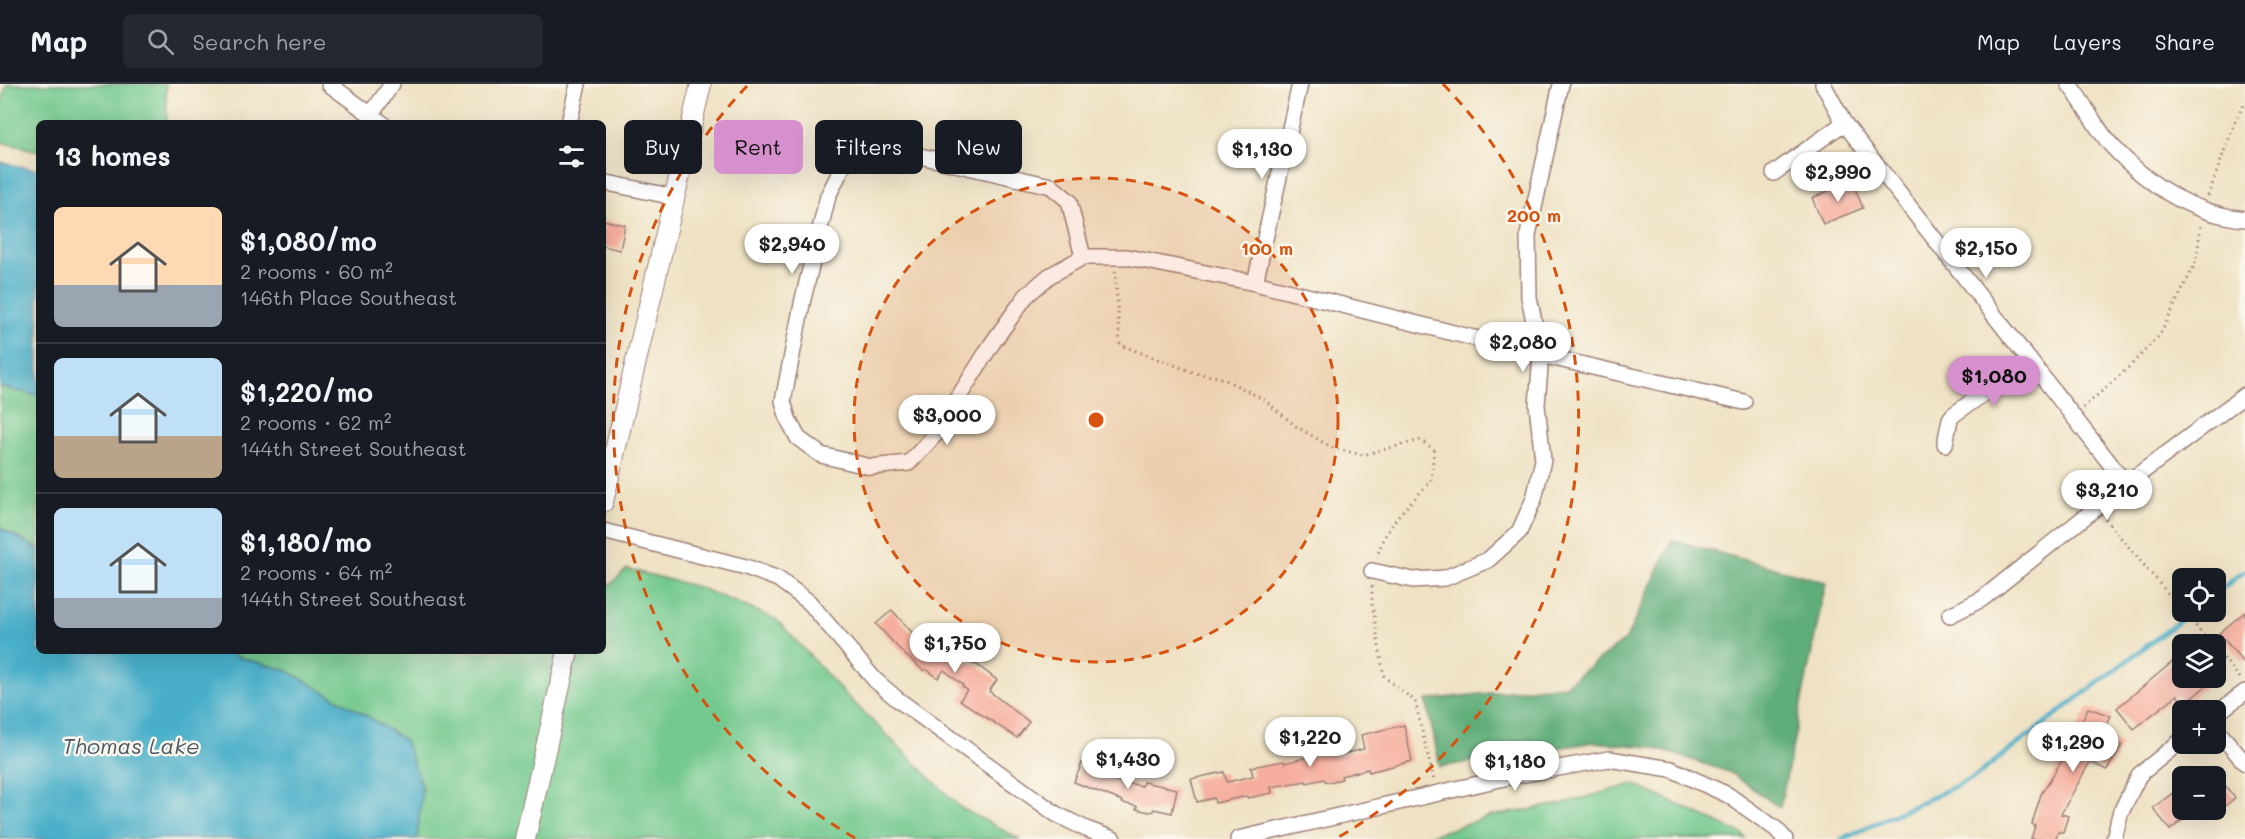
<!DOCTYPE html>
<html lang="en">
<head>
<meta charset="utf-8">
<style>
	:root { --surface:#171b24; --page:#242831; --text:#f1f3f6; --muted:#9ea1a6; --line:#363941; --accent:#d690ce }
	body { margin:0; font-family:Mali,sans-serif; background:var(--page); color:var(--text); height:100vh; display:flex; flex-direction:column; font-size:22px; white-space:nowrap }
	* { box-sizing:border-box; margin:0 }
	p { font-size:20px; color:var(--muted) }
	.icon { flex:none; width:33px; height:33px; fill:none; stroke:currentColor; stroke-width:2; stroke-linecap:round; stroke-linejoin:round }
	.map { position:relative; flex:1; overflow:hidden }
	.details { position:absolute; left:36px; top:36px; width:570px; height:534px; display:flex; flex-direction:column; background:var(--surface); border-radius:9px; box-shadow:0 6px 24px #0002 }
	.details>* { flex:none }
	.banner { position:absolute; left:624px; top:36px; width:570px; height:54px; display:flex; gap:12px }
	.tools { position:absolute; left:2172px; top:484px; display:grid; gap:12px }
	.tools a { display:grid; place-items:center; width:54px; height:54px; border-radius:9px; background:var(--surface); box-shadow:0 6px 24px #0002; font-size:30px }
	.price { position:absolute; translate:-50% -51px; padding:0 14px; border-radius:21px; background:#fff; color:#222; font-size:20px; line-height:39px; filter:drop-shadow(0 2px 3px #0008) }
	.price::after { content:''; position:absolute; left:50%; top:36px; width:18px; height:14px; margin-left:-9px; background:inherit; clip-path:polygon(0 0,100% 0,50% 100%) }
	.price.current { background:var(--accent); color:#111 }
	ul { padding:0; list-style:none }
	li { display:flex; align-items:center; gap:18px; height:150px; padding:0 18px }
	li+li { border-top:2px solid var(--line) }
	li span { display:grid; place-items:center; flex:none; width:168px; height:120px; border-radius:9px; color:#555 }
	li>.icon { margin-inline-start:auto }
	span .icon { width:72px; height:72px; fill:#fffc; stroke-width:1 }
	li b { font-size:26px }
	h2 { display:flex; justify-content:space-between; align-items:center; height:72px; padding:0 18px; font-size:26px }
	.chip { padding:0 21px; border-radius:9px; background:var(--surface); box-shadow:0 6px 24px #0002; font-size:21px; line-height:54px }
	.chip.current { background:var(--accent); color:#111 }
	header { display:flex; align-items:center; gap:36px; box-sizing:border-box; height:84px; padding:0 30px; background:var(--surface); border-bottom:2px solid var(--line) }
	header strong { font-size:28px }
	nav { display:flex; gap:33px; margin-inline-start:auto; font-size:21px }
	.search { width:420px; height:54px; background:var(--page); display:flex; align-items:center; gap:15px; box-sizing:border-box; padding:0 21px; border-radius:9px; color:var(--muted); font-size:22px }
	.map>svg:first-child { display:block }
</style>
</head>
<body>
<header>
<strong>Map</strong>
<div class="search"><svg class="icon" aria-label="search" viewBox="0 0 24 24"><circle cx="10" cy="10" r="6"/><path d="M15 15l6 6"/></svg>Search here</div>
<nav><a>Map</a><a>Layers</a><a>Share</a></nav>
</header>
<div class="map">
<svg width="2245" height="755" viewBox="0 0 2245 755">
	<rect width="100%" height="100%" fill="#fbf7ec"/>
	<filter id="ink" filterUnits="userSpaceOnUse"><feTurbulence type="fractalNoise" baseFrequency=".0167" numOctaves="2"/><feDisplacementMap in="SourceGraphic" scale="12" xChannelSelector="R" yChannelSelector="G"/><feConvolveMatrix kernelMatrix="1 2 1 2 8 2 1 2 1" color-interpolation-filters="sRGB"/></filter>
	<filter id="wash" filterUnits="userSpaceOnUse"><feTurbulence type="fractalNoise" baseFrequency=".008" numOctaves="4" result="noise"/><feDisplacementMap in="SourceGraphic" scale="24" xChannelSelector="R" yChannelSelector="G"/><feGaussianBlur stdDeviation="1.35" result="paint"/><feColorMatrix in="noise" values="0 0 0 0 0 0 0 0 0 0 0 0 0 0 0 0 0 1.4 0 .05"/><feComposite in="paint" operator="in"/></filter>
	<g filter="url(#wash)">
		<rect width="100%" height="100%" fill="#efe2c4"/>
		<path fill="#73c98e" stroke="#5e745c" stroke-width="1.5" d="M 7,0 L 166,0 L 167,39 L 39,39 L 39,67 L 0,58 L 0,24 Z
			M 0,303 L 39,312 L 39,465 L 0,444 Z
			M 627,485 L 698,503 L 776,535 L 845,610 L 961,724 L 1020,755 L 417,755 L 422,703 L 405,657 L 367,632 L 286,586 L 238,573 L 225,567 L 603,567 L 603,499 L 610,501 Z
			M 1633,700 L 1742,750 L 1746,755 L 1419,755 L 1492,732 L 1561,720 Z"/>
		<path fill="#5ead79" stroke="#546652" stroke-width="1.5" d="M 1672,456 L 1826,498 L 1780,724 L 1729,688 L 1651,663 L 1594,658 L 1440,683 L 1426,616 L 1565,601 L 1626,555 Z"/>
		<path fill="#4aafc9" stroke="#4a677a" stroke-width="1.5" d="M 0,78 L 39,86 L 39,312 L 0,303 Z
			M 0,444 L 39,465 L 39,567 L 225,567 L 238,573 L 286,586 L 367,632 L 405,657 L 422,703 L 417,755 L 0,755 Z"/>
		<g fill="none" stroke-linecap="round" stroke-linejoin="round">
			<path stroke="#4aafc9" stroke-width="4.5" d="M 2216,509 L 2245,487
				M 1842,755 L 1973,694 L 2191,528"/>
		</g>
		<g id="blocks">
			<path fill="#f6ae9e" d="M 1852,97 L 1863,124 L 1823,140 L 1812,114 Z
				M 603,136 L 625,141 L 620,166 L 603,162 Z
				M 892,526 L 926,564 L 936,552 L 967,578 L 977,581 L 997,596 L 989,607 L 1029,638 L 1017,654 L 960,616 L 967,606 L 962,602 L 963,601 L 944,586 L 938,594 L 926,585 L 924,587 L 904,570 L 876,540 Z
				M 2245,528 L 2245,580 L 2219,549 Z
				M 2182,570 L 2182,594 L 2216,594 L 2184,620 L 2177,611 L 2134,645 L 2117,624 Z
				M 2088,624 L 2111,632 L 2102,651 L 2122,661 L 2107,686 L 2090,678 L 2061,730 L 2068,732 L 2063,748 L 2058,748 L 2056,755 L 2031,755 L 2035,742 L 2032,740 L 2041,710 L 2065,672 Z
				M 1404,641 L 1412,677 L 1369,688 L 1368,685 L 1341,692 L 1342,695 L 1329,698 L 1325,697 L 1324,695 L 1307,699 L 1306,697 L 1271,703 L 1272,709 L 1248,714 L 1248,712 L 1215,719 L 1214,714 L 1197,718 L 1191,695 L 1224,688 L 1227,698 L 1253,692 L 1251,683 L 1284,677 L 1285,679 L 1334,667 L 1335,672 L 1364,665 L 1361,651 Z
				M 1082,679 L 1115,689 L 1113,696 L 1142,702 L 1143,698 L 1177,705 L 1172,729 L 1154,725 L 1153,727 L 1149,728 L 1136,725 L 1137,722 L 1122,719 L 1122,717 L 1074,698 Z
				M 2223,699 L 2235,714 L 2216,729 L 2216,705 Z
				M 2182,702 L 2182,726 L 2195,726 L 2170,746 L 2153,724 Z"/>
		</g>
	</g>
	<g filter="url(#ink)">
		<use href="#blocks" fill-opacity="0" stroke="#9c8078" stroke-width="1.5"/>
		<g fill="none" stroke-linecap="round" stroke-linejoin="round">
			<defs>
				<path id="minor" d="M 329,0 L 382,39
					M 1823,0 L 1844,39 L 2126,400
					M 2069,0 C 2084,19 2095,43 2111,61 C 2147,100 2191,130 2245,135
					M 370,32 L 392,0
					M 569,39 L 578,0
					M 1774,89 L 1844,39
					M 603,98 L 674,113
					M 1083,173 L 1049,192 L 1026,212 L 991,261 L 935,351 L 909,379 L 871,383 L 821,371 L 798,354 L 788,335 L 783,317 L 803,215 L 828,112 L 845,78 L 871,67 L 907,69 L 1051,102 L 1069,117 L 1083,173 L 1127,173 L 1255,199 L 1541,271 L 1744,318
					M 1255,199 L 1300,0
					M 1945,360 L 1950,335 L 1953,331 L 2030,277
					M 603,447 L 746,483 L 778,495 L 809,518 L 875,596 L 897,615 L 1056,730 L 1086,745 L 1113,755
					M 1372,487 L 1413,496 L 1445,494 L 1488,476 L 1519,448 L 1534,415 L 1543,376 L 1537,321 L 1541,271 L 1529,213 L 1528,151 L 1561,0
					M 1950,531 L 1982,515 L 2126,400 L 2245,311
					M 2216,630 L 2245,608
					M 2216,645 L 2245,679
					M 1238,755 L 1513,692 L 1609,675 L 1671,685 L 1728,711 L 1776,745 L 1785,755
					M 2114,755 L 2120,730 L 2139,691 L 2182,656"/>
				<path id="tertiary" d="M 603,418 L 701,0
					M 525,755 L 568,567"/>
			</defs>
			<use href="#minor" stroke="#9c8078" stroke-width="18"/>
			<use href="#tertiary" stroke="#9c8078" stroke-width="22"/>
			<path stroke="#9c8078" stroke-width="3" stroke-dasharray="1.5 4.5" stroke-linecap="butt" d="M 2208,112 L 2236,35 L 2245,19
				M 1115,187 L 1120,261 L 1196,289 L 1222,294 L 1263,315 L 1297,343 L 1333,364 L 1363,371 L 1421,356 L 1434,366 L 1431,397 L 1398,432 L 1383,455 L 1377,473
				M 2083,324 L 2130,282 L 2160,251 L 2196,178 L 2201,141
				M 2105,435 L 2182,526
				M 1372,502 L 1372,519 L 1384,593 L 1415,617 L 1434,697
				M 2184,528 L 2212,561
				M 2216,565 L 2240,594"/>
			<use href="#minor" stroke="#fff" stroke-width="15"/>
			<use href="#tertiary" stroke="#fff" stroke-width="20"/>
		</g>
	</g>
	<circle cx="1096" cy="336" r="242" fill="#d8530f" fill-opacity=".12"/>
	<g fill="none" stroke="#d8530f" stroke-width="3" stroke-dasharray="10 8">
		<circle cx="1096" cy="336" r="242"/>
		<path d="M855 754A483 483 0 0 1 749 0M1443 0A483 483 0 0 1 1337 754"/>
	</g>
	<g text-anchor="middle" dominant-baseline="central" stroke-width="5" stroke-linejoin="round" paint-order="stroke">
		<g font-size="22" font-style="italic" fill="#4a596a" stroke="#fbf7ec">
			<text x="131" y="661">Thomas Lake</text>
		</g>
	</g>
	<circle cx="1096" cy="336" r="9" fill="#d8530f" stroke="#fbf7ec" stroke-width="3"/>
	<g font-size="18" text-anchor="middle" font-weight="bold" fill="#d8530f" stroke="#fbf7ec" stroke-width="5" stroke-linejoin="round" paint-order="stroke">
		<text x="1534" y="138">200 m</text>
		<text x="1267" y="171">100 m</text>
	</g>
</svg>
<div class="tools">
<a><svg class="icon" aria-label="locate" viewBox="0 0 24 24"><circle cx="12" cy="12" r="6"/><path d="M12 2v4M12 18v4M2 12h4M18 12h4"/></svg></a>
<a><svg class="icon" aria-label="layers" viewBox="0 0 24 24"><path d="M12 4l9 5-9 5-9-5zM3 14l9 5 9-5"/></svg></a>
<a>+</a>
<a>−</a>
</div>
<b class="price" style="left:1262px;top:96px">$1,130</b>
<b class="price" style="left:1838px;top:119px">$2,990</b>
<b class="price" style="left:792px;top:191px">$2,940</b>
<b class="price" style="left:1986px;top:195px">$2,150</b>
<b class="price" style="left:1523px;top:289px">$2,080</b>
<b class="price current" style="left:1994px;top:323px">$1,080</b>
<b class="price" style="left:947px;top:362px">$3,000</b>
<b class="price" style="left:2107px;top:437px">$3,210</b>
<b class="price" style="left:955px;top:590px">$1,750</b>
<b class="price" style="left:1310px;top:684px">$1,220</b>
<b class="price" style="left:2073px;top:689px">$1,290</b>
<b class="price" style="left:1128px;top:706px">$1,430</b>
<b class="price" style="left:1515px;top:708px">$1,180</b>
<div class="banner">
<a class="chip">Buy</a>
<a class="chip current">Rent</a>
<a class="chip">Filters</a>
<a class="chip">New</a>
</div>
<section class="details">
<h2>13 homes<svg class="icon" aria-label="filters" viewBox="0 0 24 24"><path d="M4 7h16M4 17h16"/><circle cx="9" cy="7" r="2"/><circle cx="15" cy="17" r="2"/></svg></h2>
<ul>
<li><span style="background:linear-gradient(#ffd9b3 65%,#9aa5b1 0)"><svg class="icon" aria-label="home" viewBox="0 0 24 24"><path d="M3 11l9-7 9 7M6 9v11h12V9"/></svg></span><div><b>$1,080/mo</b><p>2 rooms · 60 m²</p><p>146th Place Southeast</p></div></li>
<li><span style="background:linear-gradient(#bfe0f5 65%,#b9a48a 0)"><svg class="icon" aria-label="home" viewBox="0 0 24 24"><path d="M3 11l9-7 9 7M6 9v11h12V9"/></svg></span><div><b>$1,220/mo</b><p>2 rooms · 62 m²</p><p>144th Street Southeast</p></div></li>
<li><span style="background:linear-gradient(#bfe0f5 75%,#9aa5b1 0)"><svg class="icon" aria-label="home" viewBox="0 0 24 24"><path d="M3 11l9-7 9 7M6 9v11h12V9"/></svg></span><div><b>$1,180/mo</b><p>2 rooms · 64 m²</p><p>144th Street Southeast</p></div></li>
</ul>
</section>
</div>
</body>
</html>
